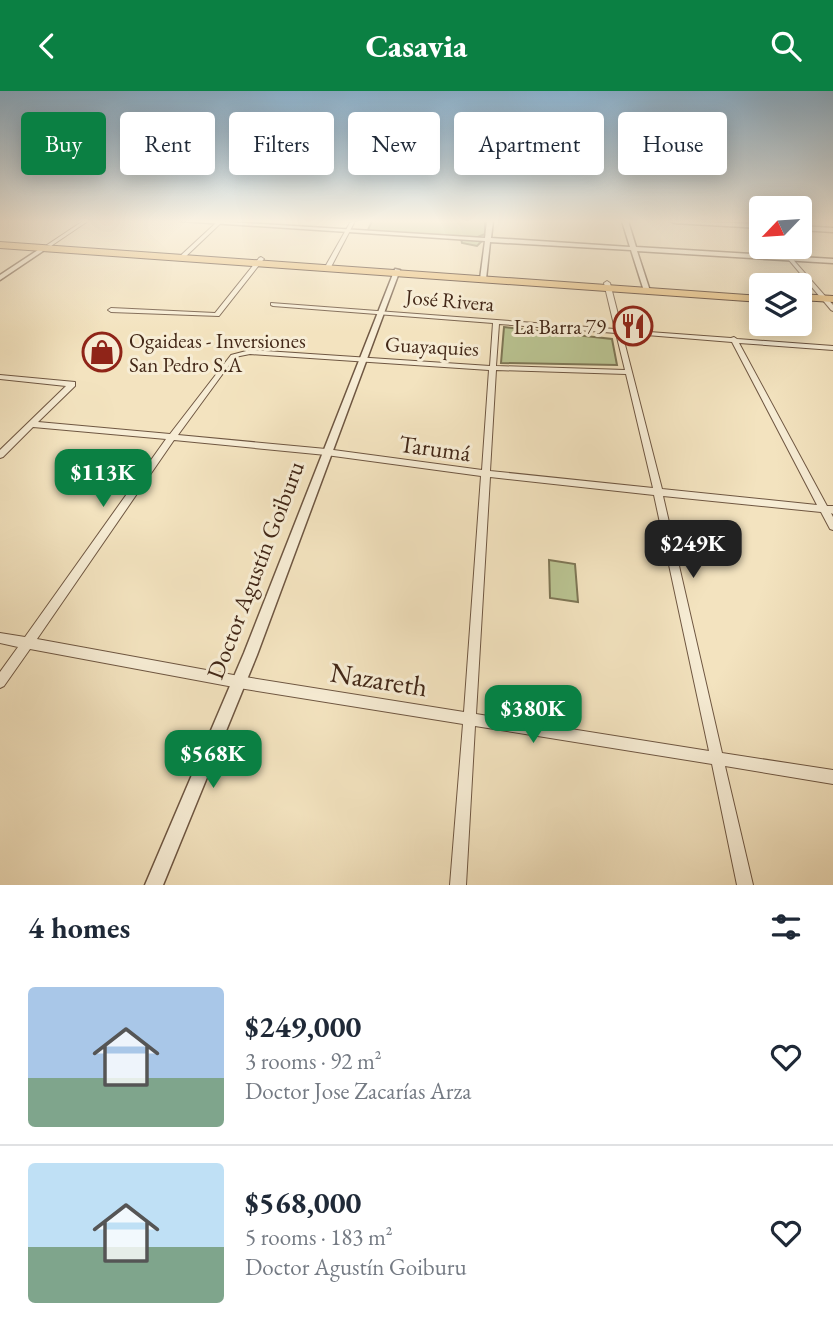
<!DOCTYPE html>
<html lang="en">
<head>
<meta charset="utf-8">
<style>
	:root { --surface:#fff; --page:#f6f6f7; --text:#1f2937; --muted:#747a83; --line:#e0e1e3; --accent:#0b8043 }
	body { margin:0; font-family:"EB Garamond",serif; background:var(--page); color:var(--text); height:100vh; display:flex; flex-direction:column; font-size:26px; white-space:nowrap }
	* { box-sizing:border-box; margin:0 }
	p { font-size:23px; color:var(--muted) }
	.icon { flex:none; width:38px; height:38px; fill:none; stroke:currentColor; stroke-width:2; stroke-linecap:round; stroke-linejoin:round }
	.map { position:relative; height:794px; overflow:hidden }
	.sheet { display:flex; flex-direction:column; background:var(--surface); flex:1 }
	.sheet>* { flex:none }
	.top-card { position:absolute; left:21px; top:21px; width:791px; height:63px; display:flex; gap:14px }
	.needle { width:46px; rotate:245deg }
	.buttons { position:absolute; left:749px; top:105px; display:grid; gap:14px }
	.buttons a { display:grid; place-items:center; width:63px; height:63px; border-radius:7px; background:var(--surface); box-shadow:0 4px 18px #0003; font-size:35px }
	.price { position:absolute; translate:-50% -60px; padding:0 16px; border-radius:14px; background:var(--accent); color:#fff; font-size:23px; line-height:46px; filter:drop-shadow(0 2px 4px #0008) }
	.price::after { content:''; position:absolute; left:50%; top:42px; width:21px; height:16px; margin-left:-10px; background:inherit; clip-path:polygon(0 0,100% 0,50% 100%) }
	.price.on { background:#222; color:#fff }
	ul { padding:0; list-style:none }
	li { display:flex; align-items:center; gap:21px; height:175px; padding:0 28px }
	li+li { border-top:2px solid var(--line) }
	li span { display:grid; place-items:center; flex:none; width:196px; height:140px; border-radius:7px; color:#555 }
	li>.icon { margin-inline-start:auto }
	span .icon { width:84px; height:84px; fill:#fffc; stroke-width:1 }
	li b { font-size:30px }
	h2 { display:flex; justify-content:space-between; align-items:center; height:84px; padding:0 28px; font-size:30px }
	.tag { padding:0 24px; border-radius:7px; background:var(--surface); box-shadow:0 4px 18px #0003; font-size:24px; line-height:63px }
	.tag.on { background:var(--accent); color:#fff }
	header { display:flex; justify-content:space-between; align-items:center; height:91px; padding:0 28px; background:var(--accent); color:#fff; font-size:32px; font-weight:800 }
	.map>svg:first-child { display:block }
</style>
</head>
<body>
<header><svg class="icon" aria-label="back" viewBox="0 0 24 24"><path d="M15 5l-7 7 7 7"/></svg>Casavia<svg class="icon" aria-label="search" viewBox="0 0 24 24"><circle cx="10" cy="10" r="6"/><path d="M15 15l6 6"/></svg></header>
<div class="map">
<svg width="833" height="794" viewBox="0 0 833 794">
	<rect width="100%" height="100%" fill="#f3e3bf"/>
	<filter id="stains"><feTurbulence type="fractalNoise" baseFrequency=".00286" numOctaves="4"/><feColorMatrix values="0 0 0 0 .2 0 0 0 0 .09 0 0 0 0 .02 0 0 0 .5 -.17"/></filter>
	<radialGradient id="worn" r=".72"><stop offset=".6" stop-color="#630" stop-opacity="0"/><stop offset="1" stop-color="#630" stop-opacity=".3"/></radialGradient>
	<path fill="#bac492" stroke="#7e7655" stroke-width="2" d="M 372,130 L 485,130 L 485,143 L 473,148 L 481,151 L 477,155 L 462,152 L 461,148 L 367,141 Z
		M 504,236 L 612,248 L 617,274 L 501,272 Z
		M 549,469 L 575,473 L 578,511 L 550,507 Z"/>
	<g fill="none" stroke-linecap="round" stroke-linejoin="round">
		<defs>
			<path id="minor" d="M 83,130 L 88,130 L 51,155 L 47,154 Z
				M 218,130 L 223,130 L 182,169 L 178,169 L 178,167 Z
				M 351,130 L 355,130 L 331,176 L 326,177 L 325,176 Z
				M 755,130 L 760,130 L 761,136 L 759,136 Z
				M 778,156 L 782,156 L 833,214 L 833,220 L 831,219 Z
				M 261,166 L 264,168 L 263,169 L 219,225 L 111,221 L 108,219 L 111,217 L 215,222 L 259,167 Z
				M 607,190 L 610,192 L 622,239 L 731,247 L 734,246 L 737,248 L 833,255 L 833,259 L 739,252 L 827,415 L 833,415 L 833,423 L 831,422 L 833,426 L 833,439 L 830,438 L 821,421 L 663,405 L 722,662 L 833,679 L 833,693 L 725,675 L 753,794 L 737,794 L 712,673 L 475,635 L 466,794 L 450,794 L 463,633 L 239,597 L 30,558 L 4,595 L 0,597 L 0,581 L 18,556 L 0,552 L 0,542 L 25,546 L 166,348 L 33,336 L 3,366 L 0,367 L 0,359 L 66,295 L 0,288 L 0,284 L 75,291 L 75,295 L 38,331 L 170,343 L 231,264 L 250,259 L 490,275 L 493,232 L 273,215 L 271,214 L 271,212 L 615,238 L 604,192 ZM 499,233 L 616,242 L 625,279 L 496,275 ZM 622,242 L 732,251 L 817,414 L 662,398 ZM 250,263 L 489,279 L 482,379 L 326,358 L 178,344 L 235,266 ZM 496,279 L 626,283 L 653,397 L 490,380 ZM 174,349 L 326,364 L 481,385 L 464,621 L 239,585 L 37,548 ZM 490,386 L 654,404 L 709,660 L 476,623 Z"/>
			<path id="tertiary" d="M 180,130 L 213,130 L 485,147 L 487,130 L 493,130 L 491,147 L 630,156 L 622,130 L 628,130 L 636,156 L 833,168 L 833,172 L 637,160 L 650,200 L 647,202 L 644,200 L 631,159 L 490,151 L 486,188 L 483,190 L 480,188 L 485,150 Z
				M 671,130 L 761,133 L 761,137 L 674,132 Z
				M 800,135 L 833,137 L 833,141 L 800,139 Z
				M 41,157 L 46,158 L 0,189 L 0,184 Z
				M 395,178 L 400,179 L 257,564 L 163,794 L 145,794 L 244,562 Z"/>
			<path id="trunk" d="M 0,151 L 761,205 L 761,211 L 0,157 Z
				M 800,203 L 833,205 L 833,211 L 800,209 Z"/>
		</defs>
		<use href="#minor" stroke="#6f5742" stroke-width="2"/>
		<use href="#tertiary" stroke="#6f5742" stroke-width="3"/>
		<use href="#trunk" stroke="#432818" stroke-width="2"/>
		<use href="#minor" fill="#f7edd5" fill-rule="evenodd"/>
		<use href="#tertiary" fill="#f7edd5" fill-rule="evenodd"/>
		<use href="#trunk" fill="#eac280" fill-rule="evenodd"/>
	</g>
	<linearGradient id="sky" x2="0" y2="1"><stop stop-color="#8cb7d7"/><stop offset="0.54" stop-color="#faf2e2"/><stop offset="1" stop-color="#faf2e2" stop-opacity="0"/></linearGradient>
	<rect width="833" height="241" fill="url(#sky)"/>
	<defs>
		<symbol id="restaurant-ring" viewBox="-11 -11 22 22"><circle r="9.5" fill="#f7edd5" stroke="#8f2418" stroke-width="1.5"/><path d="M-5-6h1v4h1v-4h1v4h1v-4h1v5L-1.5 .5V6h-2V.5L-5-1ZM5-6V6H3V1.5H1.5Q1.5-4 5-6Z" fill="#8f2418"/></symbol>
		<symbol id="shop-ring" viewBox="-11 -11 22 22"><circle r="9.5" fill="#f7edd5" stroke="#8f2418" stroke-width="1.5"/><path d="M-5-2.5h2.3a2.7 3.5 0 0 1 5.4 0H5L5.5 6h-11ZM-1.5-2.5h3a1.5 2.3 0 0 0-3 0Z" fill="#8f2418"/></symbol>
	</defs>
	<g fill-rule="evenodd">
		<use href="#restaurant-ring" x="611" y="213" width="44" height="44"/>
		<use href="#shop-ring" x="80" y="239" width="44" height="44"/>
	</g>
	<g text-anchor="middle" dominant-baseline="central" stroke-width="6" stroke-linejoin="round" paint-order="stroke">
		<g font-size="21" fill="#432818" stroke="#f7edd5">
			<text transform="translate(450 209) rotate(5)">José Rivera</text>
			<text transform="translate(432 255) rotate(3)">Guayaquies</text>
		</g>
		<g font-size="21" fill="#432818" stroke="#f7edd5" text-anchor="end">
			<text x="606" y="235">La Barra 79</text>
			<text x="129" y="249" text-anchor="start">Ogaideas - Inversiones<tspan x="129" dy="24">San Pedro S.A</tspan></text>
		</g>
		<g font-size="24" fill="#432818" stroke="#f7edd5">
			<text transform="translate(435 357) rotate(8)">Tarumá</text>
			<text transform="translate(255 479) rotate(-69)">Doctor Agustín Goiburu</text>
		</g>
		<g font-size="28" fill="#432818" stroke="#f7edd5">
			<text transform="translate(379 588) rotate(9)">Nazareth</text>
		</g>
	</g>
	<rect width="100%" height="100%" filter="url(#stains)"/>
	<rect width="100%" height="100%" fill="url(#worn)"/>
</svg>
<div class="buttons">
<a><svg class="needle" viewBox="-14 -14 28 28"><path d="M0-13l5 13h-10z" fill="#e53935"/><path d="M0 13l5-13h-10z" fill="#747a83"/></svg></a>
<a><svg class="icon" aria-label="layers" viewBox="0 0 24 24"><path d="M12 4l9 5-9 5-9-5zM3 14l9 5 9-5"/></svg></a>
</div>
<b class="price" style="left:103px;top:418px">$113K</b>
<b class="price on" style="left:693px;top:489px">$249K</b>
<b class="price" style="left:533px;top:654px">$380K</b>
<b class="price" style="left:213px;top:699px">$568K</b>
<div class="top-card">
<a class="tag on">Buy</a>
<a class="tag">Rent</a>
<a class="tag">Filters</a>
<a class="tag">New</a>
<a class="tag">Apartment</a>
<a class="tag">House</a>
</div>
</div>
<section class="sheet">
<h2>4 homes<svg class="icon" aria-label="filters" viewBox="0 0 24 24"><path d="M4 7h16M4 17h16"/><circle cx="9" cy="7" r="2"/><circle cx="15" cy="17" r="2"/></svg></h2>
<ul>
<li><span style="background:linear-gradient(#a9c7e8 65%,#7fa58c 0)"><svg class="icon" aria-label="home" viewBox="0 0 24 24"><path d="M3 11l9-7 9 7M6 9v11h12V9"/></svg></span><div><b>$249,000</b><p>3 rooms · 92 m²</p><p>Doctor Jose Zacarías Arza</p></div><svg class="icon" aria-label="heart" viewBox="0 0 24 24"><path d="M12 20l-8-8c-3-5 5-10 8-4 3-6 11-1 8 4z"/></svg></li>
<li><span style="background:linear-gradient(#bfe0f5 60%,#7fa58c 0)"><svg class="icon" aria-label="home" viewBox="0 0 24 24"><path d="M3 11l9-7 9 7M6 9v11h12V9"/></svg></span><div><b>$568,000</b><p>5 rooms · 183 m²</p><p>Doctor Agustín Goiburu</p></div><svg class="icon" aria-label="heart" viewBox="0 0 24 24"><path d="M12 20l-8-8c-3-5 5-10 8-4 3-6 11-1 8 4z"/></svg></li>
</ul>
</section>
</body>
</html>
